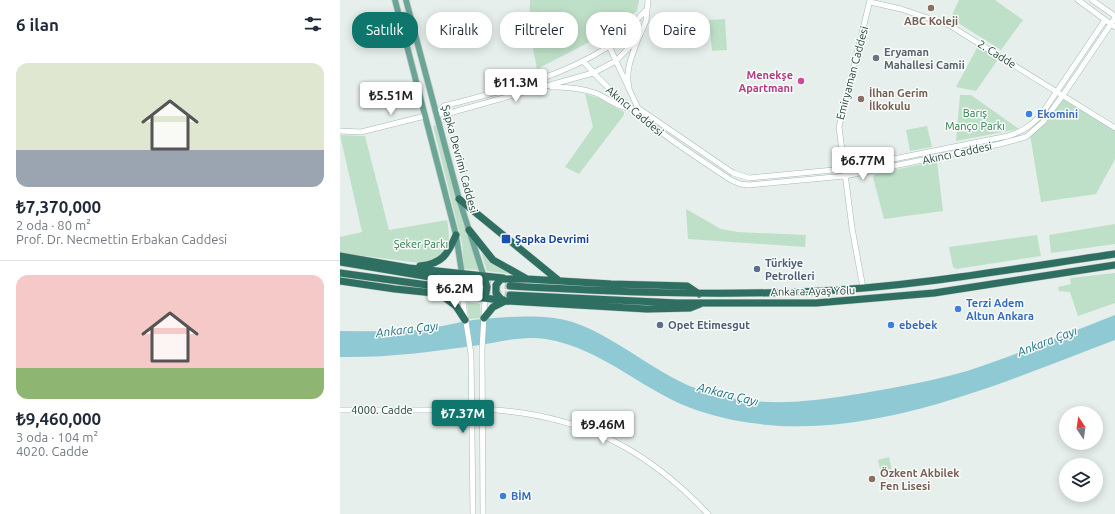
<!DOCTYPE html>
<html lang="tr">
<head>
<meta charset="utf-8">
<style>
	:root { --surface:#fff; --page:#f6f6f7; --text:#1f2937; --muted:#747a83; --line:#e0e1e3; --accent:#0f766e }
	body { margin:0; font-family:Ubuntu,sans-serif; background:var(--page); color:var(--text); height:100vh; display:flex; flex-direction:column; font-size:15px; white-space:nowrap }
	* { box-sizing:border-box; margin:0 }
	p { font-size:13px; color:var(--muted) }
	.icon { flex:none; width:22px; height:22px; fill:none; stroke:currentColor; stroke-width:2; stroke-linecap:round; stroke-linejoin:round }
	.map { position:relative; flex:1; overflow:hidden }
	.drawer { display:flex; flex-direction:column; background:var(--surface); width:340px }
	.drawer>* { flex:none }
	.guide { position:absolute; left:12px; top:12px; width:380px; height:36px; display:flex; gap:8px }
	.needle { width:26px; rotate:347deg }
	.fabs { position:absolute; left:719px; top:406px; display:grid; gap:8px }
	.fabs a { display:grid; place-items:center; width:44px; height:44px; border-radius:50%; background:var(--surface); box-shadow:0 2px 10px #0003; font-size:20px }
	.price { position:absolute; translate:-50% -34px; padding:0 9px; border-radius:4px; background:#fff; color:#222; font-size:13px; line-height:26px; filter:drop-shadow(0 1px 2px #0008) }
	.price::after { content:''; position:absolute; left:50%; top:24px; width:12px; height:9px; margin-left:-6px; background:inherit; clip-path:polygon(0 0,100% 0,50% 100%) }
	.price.on { background:var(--accent); color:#fff }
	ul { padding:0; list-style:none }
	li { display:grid; align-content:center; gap:8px; height:212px; padding:0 16px }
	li+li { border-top:1px solid var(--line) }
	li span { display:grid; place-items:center; height:124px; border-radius:12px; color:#555 }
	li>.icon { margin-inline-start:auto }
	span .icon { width:72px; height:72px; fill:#fffc; stroke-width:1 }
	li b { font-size:17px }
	h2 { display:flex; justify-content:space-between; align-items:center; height:48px; padding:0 16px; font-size:17px }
	.chip { padding:0 14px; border-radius:16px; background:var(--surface); box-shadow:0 2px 10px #0003; font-size:14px; line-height:36px }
	.chip.on { background:var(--accent); color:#fff }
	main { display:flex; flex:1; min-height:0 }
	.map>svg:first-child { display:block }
</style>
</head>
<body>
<main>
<section class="drawer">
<h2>6 ilan<svg class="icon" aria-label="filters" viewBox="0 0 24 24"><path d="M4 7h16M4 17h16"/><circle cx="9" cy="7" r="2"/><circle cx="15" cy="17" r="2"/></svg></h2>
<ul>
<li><span style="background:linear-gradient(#dfe7d0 70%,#9aa5b1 0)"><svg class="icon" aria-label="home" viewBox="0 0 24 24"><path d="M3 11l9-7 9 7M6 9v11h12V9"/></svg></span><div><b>₺7,370,000</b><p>2 oda · 80 m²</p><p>Prof. Dr. Necmettin Erbakan Caddesi</p></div></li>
<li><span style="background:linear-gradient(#f6c9c9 75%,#8fb573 0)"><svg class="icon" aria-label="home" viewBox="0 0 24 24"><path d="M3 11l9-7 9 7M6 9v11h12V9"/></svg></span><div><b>₺9,460,000</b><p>3 oda · 104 m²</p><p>4020. Cadde</p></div></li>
</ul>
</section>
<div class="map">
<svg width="775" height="514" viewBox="0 0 775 514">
	<rect width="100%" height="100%" fill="#e6efeb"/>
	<path fill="#bfe0c8" d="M 190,0 L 299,0 L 297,11 L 261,36 L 197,69 L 189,27 Z
		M 619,0 L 655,0 L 683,20 L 661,50 L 612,19 L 611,17 Z
		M 385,19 L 387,50 L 372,51 L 369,20 Z
		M 638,46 L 659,58 L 636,91 L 616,87 Z
		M 245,94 L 262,99 L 284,112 L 284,115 L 239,174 L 225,167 L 253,127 Z
		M 620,95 L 631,95 L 679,129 L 616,141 Z
		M 723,95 L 775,128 L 775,159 L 756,194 L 701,202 L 690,134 Z
		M 96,125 L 115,197 L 139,270 L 124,269 L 122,243 L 93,126 Z
		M 587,126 L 592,147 L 570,151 L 566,130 Z
		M 0,135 L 25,136 L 49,230 L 107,220 C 112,246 108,258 80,263 L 0,253 L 0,237 L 22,232 Z
		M 597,161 L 603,211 L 544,219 L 533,177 L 535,174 Z
		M 346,209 L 381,229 L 398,232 L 466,235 L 465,247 L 348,239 Z
		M 775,224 L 775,244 L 711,253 L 709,235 Z
		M 697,235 L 701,256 L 616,269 L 613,267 L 609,247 Z
		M 141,252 L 154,265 L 171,274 L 147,271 Z
		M 775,273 L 775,303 L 738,316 L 730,292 L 719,291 L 718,287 L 731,284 L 730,278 Z
		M 127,302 L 140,304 L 141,318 L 129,319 Z
		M 549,457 L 553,475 L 542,478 L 538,460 Z"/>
	<path fill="#8ec9d4" d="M 775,315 L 775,340 C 645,389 499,457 359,411 C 304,393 265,349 206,339 C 181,335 158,343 133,346 C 89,352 45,358 0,357 L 0,331 C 25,331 52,332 77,330 C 96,328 114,323 133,320 C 160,317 188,315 214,318 C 261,323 311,372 355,388 C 412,409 465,403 524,393 C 558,387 593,381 627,371 C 677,355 726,334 775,315 Z"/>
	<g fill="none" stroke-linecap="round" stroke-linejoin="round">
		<path stroke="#bfccc8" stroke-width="7" stroke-dasharray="7 3.5" stroke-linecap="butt" d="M 102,279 L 170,286
			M 102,287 L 170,295"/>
		<defs>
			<path id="secondary" d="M 738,0 L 775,27
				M 752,0 L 775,16
				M 530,2 L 561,9 L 609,25 L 775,128
				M 269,46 L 298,108 L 393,173 L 409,178 L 504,169 L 668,136 C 682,132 691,126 701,115 L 765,20
				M 243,61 C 286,111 336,144 391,180 L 400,184 L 409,185 L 505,176 L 660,144 L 686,137 L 703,122 L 723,95 L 775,18
				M 212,87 C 226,87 241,88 255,93 C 264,96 281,109 289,108
				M 289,87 C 285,70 292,56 298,39
				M 97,114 L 106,114 L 253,73 L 276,61 L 299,37 L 306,21 L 308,0
				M 97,114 L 104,106 C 161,91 218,79 268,47 C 282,38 294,23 305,11
				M 0,131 L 21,132 L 85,116
				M 523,288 L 512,228 L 499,127 L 530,0
				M 122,296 L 131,354 L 133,514
				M 142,409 C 237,414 303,445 368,514
				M 0,410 L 131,410
				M 143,514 L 142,350 L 145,298"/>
			<path id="primary" d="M 55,0 L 116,235 L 122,274
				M 66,0 L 119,199 L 144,277"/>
			<path id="highway" d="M 119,199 L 218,280
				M 129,230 L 153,260 L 187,279 L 271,284 L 347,286 L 359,294
				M 0,256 L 69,268 L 163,278
				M 0,262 L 102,279
				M 80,266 C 102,264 108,254 116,235
				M 0,273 L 102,287
				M 122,274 L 120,283 L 122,296
				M 144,277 L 147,287 L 145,298
				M 187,279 L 161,279 L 156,285 L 156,293 L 161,299 L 166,301 L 307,309 L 350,308 L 360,304
				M 0,281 L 55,289 L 162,300
				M 170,286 C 274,292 377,296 481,291 C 580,286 677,268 775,254
				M 101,295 L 116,306 L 125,320
				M 103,295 C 114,290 115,279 106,273
				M 170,295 L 337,303 L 476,303 L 594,293 L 775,265
				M 144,318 L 153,307 L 165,301"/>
		</defs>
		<use href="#secondary" stroke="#a4bbb3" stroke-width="6"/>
		<use href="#primary" stroke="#c2cac8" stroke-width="7"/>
		<use href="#highway" stroke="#c2cac8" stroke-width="8"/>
		<use href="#secondary" stroke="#fff" stroke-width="5"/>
		<use href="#primary" stroke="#6aa596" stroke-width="5.5"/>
		<use href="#highway" stroke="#2f6f62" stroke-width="7"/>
	</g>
	<g fill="#8d6e63" stroke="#f7fbf9" stroke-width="1.5">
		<circle cx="591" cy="8" r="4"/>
		<circle cx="521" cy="99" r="4"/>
		<circle cx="532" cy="479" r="4"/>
	</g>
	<circle fill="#6b7280" stroke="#f7fbf9" stroke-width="1.5" cx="536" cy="58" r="4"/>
	<circle fill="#d1479c" stroke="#f7fbf9" stroke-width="1.5" cx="461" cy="81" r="4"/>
	<g fill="#3f7fe0" stroke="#f7fbf9" stroke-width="1.5">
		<circle cx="689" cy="114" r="4"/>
		<circle cx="618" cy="309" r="4"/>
		<circle cx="551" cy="325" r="4"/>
		<circle cx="163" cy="496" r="4"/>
	</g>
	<rect fill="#1a4fb4" stroke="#f7fbf9" stroke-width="1.5" x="161" y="234" width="10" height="10" rx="2"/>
	<g fill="#5c6f8a" stroke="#f7fbf9" stroke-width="1.5">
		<circle cx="417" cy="269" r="4"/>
		<circle cx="320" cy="325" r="4"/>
	</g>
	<g text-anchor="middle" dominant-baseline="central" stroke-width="3" stroke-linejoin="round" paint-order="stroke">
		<g font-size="11" font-weight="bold" fill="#785e54" stroke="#f7fbf9" text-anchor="start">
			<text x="591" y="21" text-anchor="middle">ABC Koleji</text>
			<text x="529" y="93">İlhan Gerim<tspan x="529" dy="13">İlkokulu</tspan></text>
			<text x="540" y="473">Özkent Akbilek<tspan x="540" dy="13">Fen Lisesi</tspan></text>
		</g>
		<g font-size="11" font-weight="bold" fill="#5b616d" stroke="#f7fbf9" text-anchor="start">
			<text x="544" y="52">Eryaman<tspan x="544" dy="13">Mahallesi Camii</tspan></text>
		</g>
		<g font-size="11" fill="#24423a" stroke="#f7fbf9">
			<text transform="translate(657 54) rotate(32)">2. Cadde</text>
			<text transform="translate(512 73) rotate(-75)">Emiryaman Caddesi</text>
			<text transform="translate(295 111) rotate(40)">Akıncı Caddesi</text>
			<text transform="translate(617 153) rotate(-12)">Akıncı Caddesi</text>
			<text transform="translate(120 159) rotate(75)">Şapka Devrimi Caddesi</text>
			<text transform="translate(473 291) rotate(-1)">Ankara-Ayaş Yolu</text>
			<text x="42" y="410">4000. Cadde</text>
		</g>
		<g font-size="11" font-weight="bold" fill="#b23c85" stroke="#f7fbf9" text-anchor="end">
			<text x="453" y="75">Menekşe<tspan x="453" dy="13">Apartmanı</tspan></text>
		</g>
		<g font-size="11" fill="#2d7a4b" stroke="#f7fbf9">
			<text x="635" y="113">Barış<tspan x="635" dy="13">Manço Parkı</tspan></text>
			<text x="81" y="244">Şeker Parkı</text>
		</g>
		<g font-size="11" font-weight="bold" fill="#366cbe" stroke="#f7fbf9" text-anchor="start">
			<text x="697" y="114">Ekomini</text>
			<text x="626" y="303">Terzi Adem<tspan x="626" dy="13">Altun Ankara</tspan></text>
			<text x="559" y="325">ebebek</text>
			<text x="171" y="496">BİM</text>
		</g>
		<g font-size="11" font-weight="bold" fill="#164399" stroke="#f7fbf9" text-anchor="start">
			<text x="175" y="239">Şapka Devrimi</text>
		</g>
		<g font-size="11" font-weight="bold" fill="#4e5e75" stroke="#f7fbf9" text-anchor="start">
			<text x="425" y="263">Türkiye<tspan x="425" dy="13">Petrolleri</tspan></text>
			<text x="328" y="325">Opet Etimesgut</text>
		</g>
		<g font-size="12" font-style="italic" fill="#1c6f80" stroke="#f7fbf9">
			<text transform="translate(67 329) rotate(-7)">Ankara Çayı</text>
			<text transform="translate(707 341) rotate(-21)">Ankara Çayı</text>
			<text transform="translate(388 394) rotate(14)">Ankara Çayı</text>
		</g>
	</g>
</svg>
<div class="fabs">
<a><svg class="needle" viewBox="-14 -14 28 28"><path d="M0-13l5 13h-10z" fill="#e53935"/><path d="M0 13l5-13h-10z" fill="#747a83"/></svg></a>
<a><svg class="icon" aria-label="layers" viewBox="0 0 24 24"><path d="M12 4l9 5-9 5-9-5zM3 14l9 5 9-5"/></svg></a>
</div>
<b class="price" style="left:176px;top:103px">₺11.3M</b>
<b class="price" style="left:51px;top:116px">₺5.51M</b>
<b class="price" style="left:523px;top:181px">₺6.77M</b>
<b class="price" style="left:115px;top:309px">₺6.2M</b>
<b class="price on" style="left:123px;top:434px">₺7.37M</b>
<b class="price" style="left:263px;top:445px">₺9.46M</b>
<div class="guide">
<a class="chip on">Satılık</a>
<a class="chip">Kiralık</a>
<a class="chip">Filtreler</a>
<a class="chip">Yeni</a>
<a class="chip">Daire</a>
</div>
</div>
</main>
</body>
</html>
